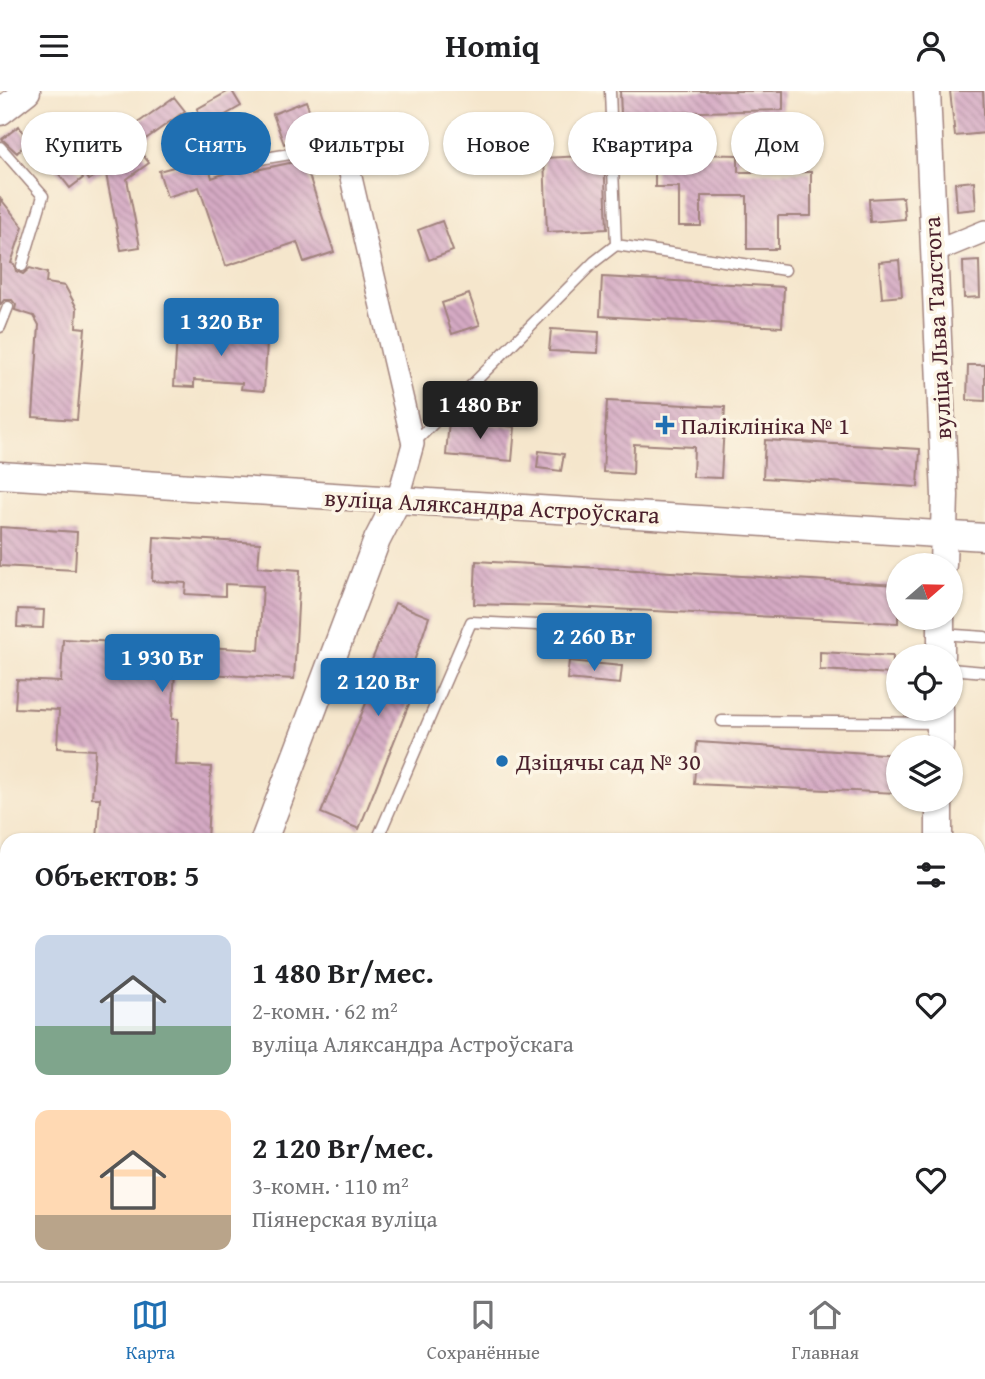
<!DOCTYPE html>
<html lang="ru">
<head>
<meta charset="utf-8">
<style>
	:root { --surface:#fff; --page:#f2f2f2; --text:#202124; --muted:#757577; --line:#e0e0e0; --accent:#1f6fb2 }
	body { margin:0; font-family:"Gentium Book Plus",serif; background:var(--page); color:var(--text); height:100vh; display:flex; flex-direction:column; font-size:26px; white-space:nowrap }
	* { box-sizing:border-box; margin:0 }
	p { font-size:23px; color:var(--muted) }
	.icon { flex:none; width:38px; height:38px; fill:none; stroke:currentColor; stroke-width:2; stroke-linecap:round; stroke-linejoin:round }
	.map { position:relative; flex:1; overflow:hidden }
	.details { position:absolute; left:0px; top:742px; width:985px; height:448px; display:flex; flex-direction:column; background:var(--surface); border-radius:21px 21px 0 0; box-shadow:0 2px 5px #0004 }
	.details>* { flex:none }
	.guide { position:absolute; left:21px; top:21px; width:943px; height:63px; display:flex; gap:14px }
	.needle { width:46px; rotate:70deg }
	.fabs { position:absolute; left:886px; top:462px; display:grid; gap:14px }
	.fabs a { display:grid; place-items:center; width:77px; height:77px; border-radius:50%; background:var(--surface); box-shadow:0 2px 5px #0004; font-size:35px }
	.price { position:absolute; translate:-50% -60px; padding:0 16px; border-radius:7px; background:var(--accent); color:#fff; font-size:23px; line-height:46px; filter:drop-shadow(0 2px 4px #0008) }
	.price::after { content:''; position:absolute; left:50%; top:42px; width:21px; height:16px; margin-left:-10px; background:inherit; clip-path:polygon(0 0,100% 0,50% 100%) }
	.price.current { background:#222; color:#fff }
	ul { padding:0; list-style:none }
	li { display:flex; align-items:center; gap:21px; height:175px; padding:0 35px }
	li span { display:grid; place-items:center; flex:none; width:196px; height:140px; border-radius:14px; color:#555 }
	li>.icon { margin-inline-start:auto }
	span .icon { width:84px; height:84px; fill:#fffc; stroke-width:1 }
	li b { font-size:30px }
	h2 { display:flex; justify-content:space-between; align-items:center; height:84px; padding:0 35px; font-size:30px }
	.chip { padding:0 24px; border-radius:32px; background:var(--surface); box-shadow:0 2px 5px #0004; font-size:24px; line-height:63px }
	.chip.current { background:var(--accent); color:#fff }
	header { display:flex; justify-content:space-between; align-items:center; height:91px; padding:0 35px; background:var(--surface); font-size:32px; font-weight:800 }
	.dock { display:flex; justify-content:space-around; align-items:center; height:98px; border-top:2px solid var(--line); background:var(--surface); font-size:19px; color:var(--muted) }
	.dock a { display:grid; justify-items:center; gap:4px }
	.dock .current { color:var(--accent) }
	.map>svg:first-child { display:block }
</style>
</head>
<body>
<header><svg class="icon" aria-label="menu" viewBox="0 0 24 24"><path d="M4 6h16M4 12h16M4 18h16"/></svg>Homiq<svg class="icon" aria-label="person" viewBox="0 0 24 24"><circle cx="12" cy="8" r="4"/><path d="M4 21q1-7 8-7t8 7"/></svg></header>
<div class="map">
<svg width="985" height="1190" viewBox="0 0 985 1190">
	<defs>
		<pattern id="building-back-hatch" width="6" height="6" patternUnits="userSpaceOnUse" patternTransform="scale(1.75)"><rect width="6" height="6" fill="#d5aac4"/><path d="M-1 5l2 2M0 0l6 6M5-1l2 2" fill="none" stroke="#af8a9f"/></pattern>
	</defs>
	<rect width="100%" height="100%" fill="#fcf5e5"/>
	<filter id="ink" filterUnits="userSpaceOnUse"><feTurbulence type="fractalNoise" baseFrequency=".0143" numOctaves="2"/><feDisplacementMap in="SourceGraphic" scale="14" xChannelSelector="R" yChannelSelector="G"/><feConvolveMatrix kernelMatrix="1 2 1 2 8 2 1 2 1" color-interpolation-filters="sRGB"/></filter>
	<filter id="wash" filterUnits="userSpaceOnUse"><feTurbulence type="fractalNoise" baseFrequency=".00686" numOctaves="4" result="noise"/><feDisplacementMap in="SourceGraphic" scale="28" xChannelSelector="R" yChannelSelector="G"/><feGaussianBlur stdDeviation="1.57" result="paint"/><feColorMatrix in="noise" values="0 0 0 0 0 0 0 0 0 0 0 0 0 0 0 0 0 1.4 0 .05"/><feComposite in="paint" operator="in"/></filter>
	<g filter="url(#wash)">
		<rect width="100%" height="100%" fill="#f5e6cc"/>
		<g id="blocks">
			<path fill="url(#building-back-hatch)" d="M 229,0 L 232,0 L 241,15 L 206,35 L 197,18 Z
				M 620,0 L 783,0 L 783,19 L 621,23 Z
				M 950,0 L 983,0 L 985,42 L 955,45 Z
				M 174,6 L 185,20 L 136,55 L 149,72 L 127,88 L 140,156 L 121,159 L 105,78 L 89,89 L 79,74 Z
				M 306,10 L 314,32 L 306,35 L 310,44 L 284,53 L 273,23 Z
				M 19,35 L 28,50 L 17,62 L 2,48 Z
				M 687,63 L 738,64 L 738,81 L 811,81 L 811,125 L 778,125 L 778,158 L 747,158 L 747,105 L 701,105 L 701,135 L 679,135 L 679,96 L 655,96 L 655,75 L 687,75 Z
				M 604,64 L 607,138 L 547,141 L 544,67 Z
				M 206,67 L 212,87 L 243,76 L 255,77 L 256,79 L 304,69 L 334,161 L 304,171 L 297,151 L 226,175 L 199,96 L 167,106 L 159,80 Z
				M 69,68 L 83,87 L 70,97 L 55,78 Z
				M 974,90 L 976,118 L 957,120 L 955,92 Z
				M 903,106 L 905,128 L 870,131 L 869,108 Z
				M 0,107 L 23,136 L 11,172 L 14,173 L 16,180 L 23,183 L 30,177 L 47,182 L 46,192 L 65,195 L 77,217 L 76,236 L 85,237 L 77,329 L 33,326 L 39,234 L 34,225 L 15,219 L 16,214 L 12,209 L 4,209 L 0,214 Z
				M 442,130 L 453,160 L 429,169 L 418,139 Z
				M 899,169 L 902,205 L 882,207 L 879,171 Z
				M 979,170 L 980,206 L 964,207 L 963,171 Z
				M 602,186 L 784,196 L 782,236 L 600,225 Z
				M 469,203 L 480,234 L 452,243 L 442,212 Z
				M 178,228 L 199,229 L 198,248 L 245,251 L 246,234 L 268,236 L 264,300 L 241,298 L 242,292 L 194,289 L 194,296 L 174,295 Z
				M 551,238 L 599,241 L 598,262 L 549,260 Z
				M 968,274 L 985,274 L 985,310 L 967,309 Z
				M 607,310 L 725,316 L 721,387 L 693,386 L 694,356 L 634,353 L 633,383 L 603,381 Z
				M 449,330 L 515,336 L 512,370 L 446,364 Z
				M 765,349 L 920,358 L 918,396 L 763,387 Z
				M 539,360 L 564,363 L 561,380 L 537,377 Z
				M 0,436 L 77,441 L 75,479 L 0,475 Z
				M 154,446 L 260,452 L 258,476 L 300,479 L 294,588 L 175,581 L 172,628 L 178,628 L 176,674 L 211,676 L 207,749 L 97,749 L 100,707 L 92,707 L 95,659 L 57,657 L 59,619 L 15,617 L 17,589 L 61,591 L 63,548 L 259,559 L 263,495 L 225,493 L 225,505 L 185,503 L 186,492 L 152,490 Z
				M 476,470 L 898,494 L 898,532 L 550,515 L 474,513 Z
				M 395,512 L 429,526 L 406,594 L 415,598 L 359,738 L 321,722 L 378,583 L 368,579 Z
				M 18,518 L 44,519 L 43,537 L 17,536 Z
				M 820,561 L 893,565 L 892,583 L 820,579 Z
				M 569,570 L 622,575 L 620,593 L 567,588 Z
				M 697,651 L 898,664 L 898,702 L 694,693 Z"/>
		</g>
	</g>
	<g filter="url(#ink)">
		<use href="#blocks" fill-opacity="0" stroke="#a0827c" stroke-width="2"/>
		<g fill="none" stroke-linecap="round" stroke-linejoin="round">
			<defs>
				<path id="service" d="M 610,0 L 616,154
					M 0,56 L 43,105 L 22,175
					M 175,69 L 227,51 L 248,70 L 332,56 L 346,65
					M 0,236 L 8,216
					M 413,353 L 594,171 L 616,154 L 785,179
					M 941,543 L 985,546
					M 950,578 L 985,581
					M 722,630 L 940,632
					M 377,749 L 471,531 L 537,534
					M 978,1110 L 985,1110
					M 755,1183 L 755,1190
					M 596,1190 L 601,1183
					M 701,1190 L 701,1183"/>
				<path id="minor" d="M 346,65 L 413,353 L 397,410
					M 934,161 L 985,140"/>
				<path id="tertiary" d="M 927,0 L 945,404 L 943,474
					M 0,21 L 27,0
					M 0,384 L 985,446
					M 941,565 L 941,527
					M 940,656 L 940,618
					M 264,749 L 377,449 L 397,410
					M 939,749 L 939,709
					M 937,1183 L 937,1190
					M 81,1190 L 84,1183"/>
			</defs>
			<use href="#service" stroke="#a0827c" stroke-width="13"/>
			<use href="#minor" stroke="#a0827c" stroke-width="24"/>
			<use href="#tertiary" stroke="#a0827c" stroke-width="29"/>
			<use href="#service" stroke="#fff" stroke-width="10"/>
			<use href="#minor" stroke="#fff" stroke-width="21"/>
			<use href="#tertiary" stroke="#fff" stroke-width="26"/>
		</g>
	</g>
	<g fill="#1f6fb2" stroke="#fcf5e5" stroke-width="2.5">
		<path d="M661.5 323.5h7v7h7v7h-7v7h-7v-7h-7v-7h7z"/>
		<circle cx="502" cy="670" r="7"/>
	</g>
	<g text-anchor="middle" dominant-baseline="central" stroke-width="7" stroke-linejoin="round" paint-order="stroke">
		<g font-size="24" fill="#4a1f2b" stroke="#fcf5e5">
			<text transform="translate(937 237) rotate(-93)">вуліца Льва Талстога</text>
			<text transform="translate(492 415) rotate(3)">вуліца Аляксандра Астроўскага</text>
		</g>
		<g font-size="24" fill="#4a1f2b" stroke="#fcf5e5" text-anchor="start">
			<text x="681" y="334">Паліклініка № 1</text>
			<text x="516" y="670">Дзіцячы сад № 30</text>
		</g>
	</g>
</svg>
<div class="fabs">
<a><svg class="needle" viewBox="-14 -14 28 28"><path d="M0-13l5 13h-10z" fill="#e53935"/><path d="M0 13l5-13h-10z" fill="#757577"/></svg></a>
<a><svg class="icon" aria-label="locate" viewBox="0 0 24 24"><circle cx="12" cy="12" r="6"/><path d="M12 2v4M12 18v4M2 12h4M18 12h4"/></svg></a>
<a><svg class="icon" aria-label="layers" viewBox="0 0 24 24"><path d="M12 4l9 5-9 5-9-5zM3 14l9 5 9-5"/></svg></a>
</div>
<b class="price" style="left:221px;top:267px">1 320 Br</b>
<b class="price current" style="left:480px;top:350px">1 480 Br</b>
<b class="price" style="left:594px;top:582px">2 260 Br</b>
<b class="price" style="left:162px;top:603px">1 930 Br</b>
<b class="price" style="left:378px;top:627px">2 120 Br</b>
<div class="guide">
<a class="chip">Купить</a>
<a class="chip current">Снять</a>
<a class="chip">Фильтры</a>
<a class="chip">Новое</a>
<a class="chip">Квартира</a>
<a class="chip">Дом</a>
</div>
<section class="details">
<h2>Объектов: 5<svg class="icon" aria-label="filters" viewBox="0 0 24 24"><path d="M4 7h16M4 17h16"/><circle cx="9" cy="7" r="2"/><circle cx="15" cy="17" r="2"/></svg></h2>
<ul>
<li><span style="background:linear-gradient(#c9d6e8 65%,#7fa58c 0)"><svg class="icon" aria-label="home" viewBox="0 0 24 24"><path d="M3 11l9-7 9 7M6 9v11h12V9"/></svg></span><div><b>1 480 Br/мес.</b><p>2-комн. · 62 m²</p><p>вуліца Аляксандра Астроўскага</p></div><svg class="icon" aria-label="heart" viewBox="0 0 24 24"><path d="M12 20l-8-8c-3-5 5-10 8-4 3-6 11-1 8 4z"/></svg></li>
<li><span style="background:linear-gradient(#ffd9b3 75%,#b9a48a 0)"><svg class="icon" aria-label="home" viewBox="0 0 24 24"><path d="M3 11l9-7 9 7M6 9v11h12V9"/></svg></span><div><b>2 120 Br/мес.</b><p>3-комн. · 110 m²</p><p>Піянерская вуліца</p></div><svg class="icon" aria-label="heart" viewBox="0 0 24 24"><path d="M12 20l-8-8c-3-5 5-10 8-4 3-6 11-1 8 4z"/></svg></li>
</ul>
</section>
</div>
<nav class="dock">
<a class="current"><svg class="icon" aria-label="map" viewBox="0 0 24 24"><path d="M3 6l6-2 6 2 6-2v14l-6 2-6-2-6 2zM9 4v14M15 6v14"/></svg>Карта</a>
<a><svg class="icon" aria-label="saved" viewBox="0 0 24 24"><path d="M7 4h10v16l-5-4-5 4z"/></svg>Сохранённые</a>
<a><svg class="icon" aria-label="home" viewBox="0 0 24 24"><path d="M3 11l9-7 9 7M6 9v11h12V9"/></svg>Главная</a>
</nav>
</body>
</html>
